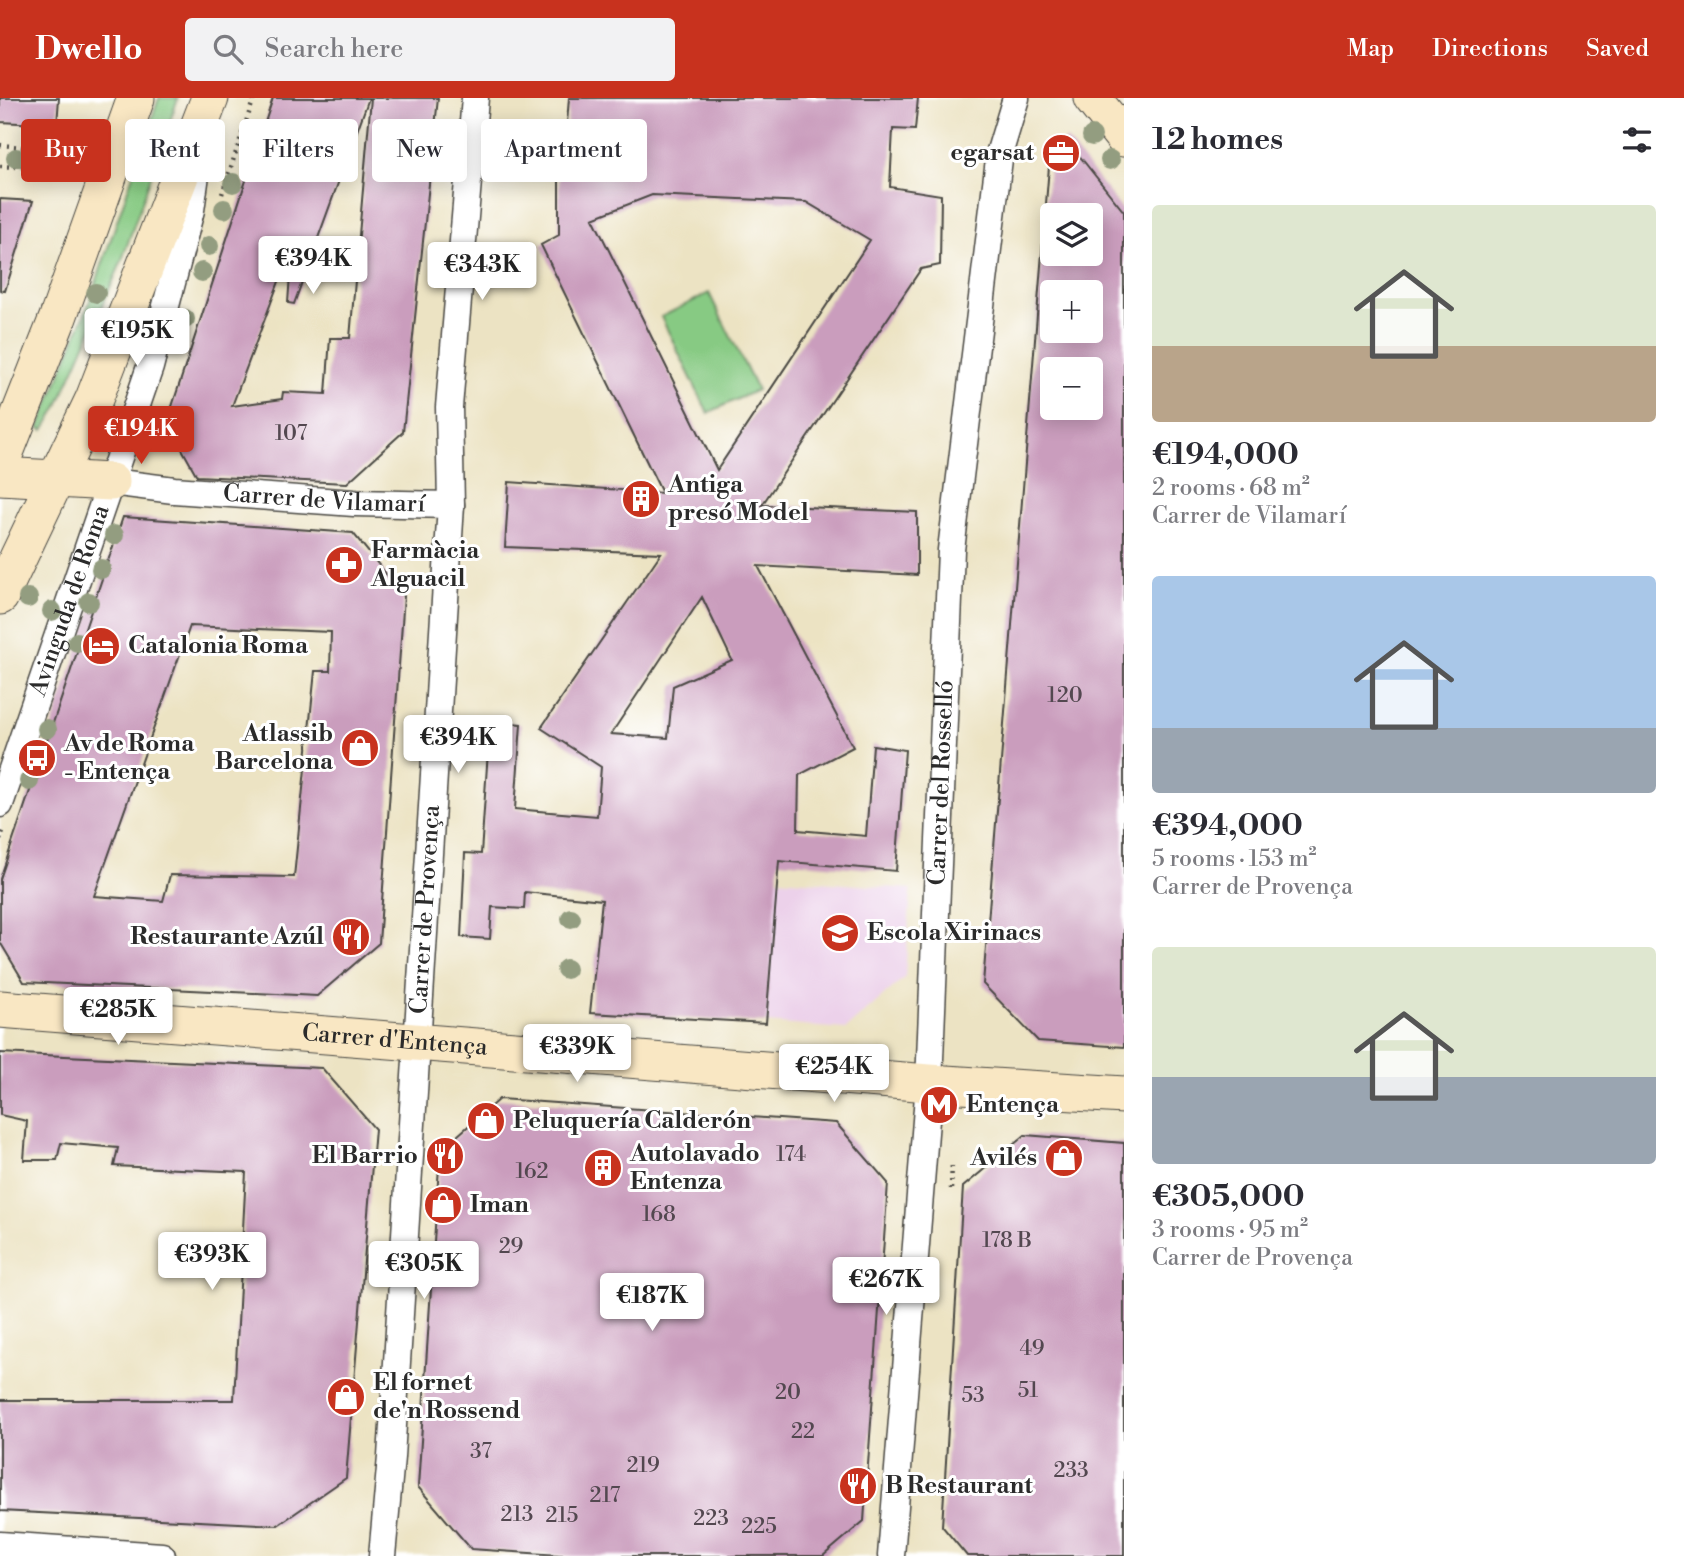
<!DOCTYPE html>
<html lang="en">
<head>
<meta charset="utf-8">
<style>
	:root { --surface:#fff; --page:#f2f2f3; --text:#2b2b33; --muted:#7c7c81; --accent:#c8321e }
	body { margin:0; font-family:"Libre Bodoni",serif; background:var(--page); color:var(--text); height:100vh; display:flex; flex-direction:column; font-size:26px; white-space:nowrap }
	* { box-sizing:border-box; margin:0 }
	p { font-size:23px; color:var(--muted) }
	.icon { flex:none; width:38px; height:38px; fill:none; stroke:currentColor; stroke-width:2; stroke-linecap:round; stroke-linejoin:round }
	.map { position:relative; flex:1; overflow:hidden }
	.details { display:flex; flex-direction:column; background:var(--surface); width:560px }
	.details>* { flex:none }
	.top-card { position:absolute; left:21px; top:21px; width:665px; height:63px; display:flex; gap:14px }
	.fabs { position:absolute; left:1040px; top:105px; display:grid; gap:14px }
	.fabs a { display:grid; place-items:center; width:63px; height:63px; border-radius:7px; background:var(--surface); box-shadow:0 4px 18px #0003; font-size:35px }
	.price { position:absolute; translate:-50% -60px; padding:0 16px; border-radius:7px; background:#fff; color:#222; font-size:23px; line-height:46px; filter:drop-shadow(0 2px 4px #0008) }
	.price::after { content:''; position:absolute; left:50%; top:42px; width:21px; height:16px; margin-left:-10px; background:inherit; clip-path:polygon(0 0,100% 0,50% 100%) }
	.price.on { background:var(--accent); color:#fff }
	ul { padding:0; list-style:none }
	li { display:grid; align-content:center; gap:14px; height:371px; padding:0 28px }
	li span { display:grid; place-items:center; height:217px; border-radius:7px; color:#555 }
	li>.icon { margin-inline-start:auto }
	span .icon { width:126px; height:126px; fill:#fffc; stroke-width:1 }
	li b { font-size:30px }
	h2 { display:flex; justify-content:space-between; align-items:center; height:84px; padding:0 28px; font-size:30px }
	.tag { padding:0 24px; border-radius:7px; background:var(--surface); box-shadow:0 4px 18px #0003; font-size:24px; line-height:63px }
	.tag.on { background:var(--accent); color:#fff }
	header { display:flex; align-items:center; gap:42px; box-sizing:border-box; height:98px; padding:0 35px; background:var(--accent); color:#fff }
	header strong { font-size:33px }
	nav { display:flex; gap:38px; margin-inline-start:auto; font-size:24px }
	.search { width:490px; height:63px; background:var(--page); display:flex; align-items:center; gap:18px; box-sizing:border-box; padding:0 24px; border-radius:7px; color:var(--muted); font-size:26px }
	main { display:flex; flex:1; min-height:0 }
	.map>svg:first-child { display:block }
</style>
</head>
<body>
<header>
<strong>Dwello</strong>
<div class="search"><svg class="icon" aria-label="search" viewBox="0 0 24 24"><circle cx="10" cy="10" r="6"/><path d="M15 15l6 6"/></svg>Search here</div>
<nav><a>Map</a><a>Directions</a><a>Saved</a></nav>
</header>
<main>
<div class="map">
<svg width="1124" height="1458" viewBox="0 0 1124 1458">
	<rect width="100%" height="100%" fill="#fff"/>
	<filter id="ink" filterUnits="userSpaceOnUse"><feTurbulence type="fractalNoise" baseFrequency=".0143" numOctaves="2"/><feDisplacementMap in="SourceGraphic" scale="14" xChannelSelector="R" yChannelSelector="G"/><feConvolveMatrix kernelMatrix="1 2 1 2 8 2 1 2 1" color-interpolation-filters="sRGB"/></filter>
	<filter id="wash" filterUnits="userSpaceOnUse"><feTurbulence type="fractalNoise" baseFrequency=".00686" numOctaves="4" result="noise"/><feDisplacementMap in="SourceGraphic" scale="28" xChannelSelector="R" yChannelSelector="G"/><feGaussianBlur stdDeviation="1.57" result="paint"/><feColorMatrix in="noise" values="0 0 0 0 0 0 0 0 0 0 0 0 0 0 0 0 0 1.4 0 .05"/><feComposite in="paint" operator="in"/></filter>
	<g filter="url(#wash)">
		<rect width="100%" height="100%" fill="#ece3c3"/>
		<path fill="#ecd1ea" d="M 777,781 L 911,791 L 905,879 L 846,931 L 766,925 Z"/>
		<path fill="#87ca83" stroke="#597a57" stroke-width="2" d="M 159,0 L 178,0 L 121,165 L 57,310 L 44,332 L 39,330 L 88,208 Z
			M 709,195 L 757,292 L 708,315 L 661,219 Z"/>
		<g id="blocks">
			<path fill="#ca9dbd" fill-rule="evenodd" d="M 0,0 L 59,0 L 57,27 L 0,24 Z
				M 273,0 L 369,0 L 294,206 L 288,205 L 292,149 L 232,308 L 282,301 L 283,294 L 326,296 L 330,240 L 350,240 L 371,0 L 438,0 L 403,334 L 347,385 L 197,378 L 167,324 Z
				M 569,0 L 918,0 L 915,32 L 893,31 L 890,89 L 941,97 L 940,167 L 921,171 L 762,407 L 917,414 L 917,477 L 758,468 L 853,649 L 799,677 L 798,732 L 866,738 L 873,647 L 905,652 L 896,773 L 779,763 L 766,925 L 590,915 L 602,802 L 525,794 L 524,811 L 492,809 L 490,841 L 461,839 L 465,755 L 481,756 L 490,623 L 521,626 L 515,711 L 597,718 L 601,669 L 541,630 L 661,455 L 505,449 L 509,384 L 662,395 L 541,147 L 559,137 L 559,39 L 566,38 ZM 652,97 L 806,104 L 870,142 L 717,372 L 593,120 ZM 702,499 L 732,562 L 673,588 L 668,640 L 611,636 Z
				M 1066,41 L 1124,114 L 1124,949 L 1038,943 L 983,886 L 1050,56 ZM 1052,117 L 1090,117 L 1090,156 L 1052,156 ZM 1052,194 L 1090,194 L 1090,233 L 1052,233 ZM 1052,271 L 1090,271 L 1090,310 L 1052,310 Z
				M 0,101 L 33,103 L 5,193 L 0,192 Z
				M 123,419 L 353,435 L 404,498 L 379,845 L 317,898 L 24,884 L 0,844 L 0,781 ZM 190,528 L 331,534 L 330,573 L 315,573 L 294,779 L 170,777 L 163,803 L 94,798 Z
				M 0,955 L 322,970 L 375,1031 L 346,1380 L 278,1427 L 0,1413 L 0,1302 L 234,1302 L 246,1074 L 114,1068 L 118,1050 L 61,1045 L 57,1062 L 24,1062 L 27,1023 L 0,1017 Z
				M 499,1001 L 836,1025 L 888,1085 L 864,1423 L 823,1458 L 574,1458 L 471,1451 L 418,1389 L 440,1053 Z
				M 1025,1037 L 1124,1045 L 1124,1458 L 967,1458 L 942,1428 L 963,1089 Z"/>
		</g>
	</g>
	<g filter="url(#ink)">
		<use href="#blocks" fill-opacity="0" stroke="#484742" stroke-width="2"/>
		<g fill="none" stroke-linecap="round" stroke-linejoin="round">
			<defs>
				<g id="street">
					<path id="s1" d="M 111,384 L 174,392 L 354,405 L 451,407"/>
					<path id="s2" d="M 0,706 L 150,269 L 191,112 L 199,56"/>
					<path d="M 0,1447 L 162,1458"/>
					<path id="s3" d="M 382,1458 L 391,1359 L 451,407 L 449,309 L 475,0"/>
					<path id="s4" d="M 891,1458 L 929,985 L 951,452 L 1000,53 L 1016,0"/>
				</g>
				<g id="secondary">
					<path d="M 1092,0 L 1124,40"/>
					<path d="M 0,367 L 57,222 L 136,0"/>
					<path d="M 0,378 L 111,384"/>
					<path d="M 0,498 L 94,301 L 210,0"/>
					<path id="s5" d="M 0,911 L 929,985 L 1124,997"/>
				</g>
			</defs>
			<use href="#street" stroke="#484742" stroke-width="29"/>
			<use href="#secondary" stroke="#484742" stroke-width="39"/>
			<path stroke="#484742" stroke-width="4.5" stroke-dasharray="2 5" stroke-linecap="butt" d="M 0,47 L 78,54
				M 0,68 L 72,72
				M 222,96 L 254,0
				M 0,742 L 4,730
				M 951,1091 L 952,1065"/>
			<use href="#street" stroke="#fff" stroke-width="26"/>
			<use href="#secondary" stroke="#f9e7c3" stroke-width="37"/>
		</g>
		<g fill="#939d80">
			<circle cx="1092" cy="38" r="10"/>
			<circle cx="16" cy="60" r="10"/>
			<circle cx="1110" cy="62" r="10"/>
			<circle cx="39" cy="63" r="10"/>
			<circle cx="233" cy="85" r="10"/>
			<circle cx="224" cy="111" r="10"/>
			<circle cx="209" cy="148" r="10"/>
			<circle cx="202" cy="174" r="10"/>
			<circle cx="96" cy="195" r="10"/>
			<circle cx="185" cy="221" r="10"/>
			<circle cx="114" cy="437" r="10"/>
			<circle cx="101" cy="471" r="10"/>
			<circle cx="28" cy="500" r="10"/>
			<circle cx="89" cy="504" r="10"/>
			<circle cx="52" cy="513" r="10"/>
			<circle cx="77" cy="544" r="10"/>
			<circle cx="47" cy="631" r="10"/>
			<circle cx="29" cy="683" r="10"/>
			<circle cx="571" cy="820" r="10"/>
			<circle cx="566" cy="871" r="10"/>
		</g>
	</g>
	<defs>
		<symbol id="office-disc" viewBox="-11 -11 22 22"><circle r="9.5" fill="#c8321e" stroke="#fff"/><path d="M-6-3h4V-5.5h4V-3h4V5H-6ZM-1-4.5V-3h2v-1.5ZM-6 0V1H6V0Z" fill="#fff"/></symbol>
		<symbol id="building-disc" viewBox="-11 -11 22 22"><circle r="9.5" fill="#c8321e" stroke="#fff"/><path d="M-4-6H4V6H1V3H-1V6H-4ZM-2.5-4.3h1.7v1.8h-1.7ZM.8-4.3h1.7v1.8H.8ZM-2.5-1h1.7V.8h-1.7ZM.8-1h1.7V.8H.8Z" fill="#fff"/></symbol>
		<symbol id="pharmacy-disc" viewBox="-11 -11 22 22"><circle r="9.5" fill="#c8321e" stroke="#fff"/><path d="M-2-6h4v4h4v4h-4v4h-4v-4h-4v-4h4Z" fill="#fff"/></symbol>
		<symbol id="hotel-disc" viewBox="-11 -11 22 22"><circle r="9.5" fill="#c8321e" stroke="#fff"/><path d="M-6-4.5h1.5V1H6V5H4.5V3h-9V5H-6ZM-4 0a1.8 1.8 0 1 1 3.6 0ZM.5 0V-2.5h3Q6-2.5 6 0Z" fill="#fff"/></symbol>
		<symbol id="shop-disc" viewBox="-11 -11 22 22"><circle r="9.5" fill="#c8321e" stroke="#fff"/><path d="M-5-2.5h2.3a2.7 3.5 0 0 1 5.4 0H5L5.5 6h-11ZM-1.5-2.5h3a1.5 2.3 0 0 0-3 0Z" fill="#fff"/></symbol>
		<symbol id="bus-disc" viewBox="-11 -11 22 22"><circle r="9.5" fill="#c8321e" stroke="#fff"/><path d="M-5-6H5V4H4V6H2V4H-2V6H-4V4H-5ZM-3.5-4V0h7V-4ZM-3.5 1.2v1.5H-2V1.2ZM2 1.2v1.5H3.5V1.2Z" fill="#fff"/></symbol>
		<symbol id="school-disc" viewBox="-11 -11 22 22"><circle r="9.5" fill="#c8321e" stroke="#fff"/><path d="M0-5L7-2L0 1L-7-2ZM-4 1L0 2.5L4 1V4Q0 6-4 4Z" fill="#fff"/></symbol>
		<symbol id="restaurant-disc" viewBox="-11 -11 22 22"><circle r="9.5" fill="#c8321e" stroke="#fff"/><path d="M-5-6h1v4h1v-4h1v4h1v-4h1v5L-1.5 .5V6h-2V.5L-5-1ZM5-6V6H3V1.5H1.5Q1.5-4 5-6Z" fill="#fff"/></symbol>
		<symbol id="metro-disc" viewBox="-11 -11 22 22"><circle r="9.5" fill="#c8321e" stroke="#fff"/><path d="M-5.5 5V-5H-3L0 0L3-5H5.5V5H3V-.5L0 4L-3-.5V5Z" fill="#fff"/></symbol>
	</defs>
	<g fill-rule="evenodd">
		<use href="#office-disc" x="1039" y="33" width="44" height="44"/>
		<use href="#building-disc" x="619" y="379" width="44" height="44"/>
		<use href="#pharmacy-disc" x="322" y="445" width="44" height="44"/>
		<use href="#hotel-disc" x="79" y="526" width="44" height="44"/>
		<use href="#shop-disc" x="338" y="628" width="44" height="44"/>
		<use href="#bus-disc" x="15" y="638" width="44" height="44"/>
		<use href="#school-disc" x="818" y="813" width="44" height="44"/>
		<use href="#restaurant-disc" x="329" y="817" width="44" height="44"/>
		<use href="#metro-disc" x="917" y="985" width="44" height="44"/>
		<use href="#shop-disc" x="464" y="1001" width="44" height="44"/>
		<use href="#restaurant-disc" x="423" y="1036" width="44" height="44"/>
		<use href="#shop-disc" x="1042" y="1038" width="44" height="44"/>
		<use href="#building-disc" x="581" y="1048" width="44" height="44"/>
		<use href="#shop-disc" x="421" y="1085" width="44" height="44"/>
		<use href="#shop-disc" x="324" y="1277" width="44" height="44"/>
		<use href="#restaurant-disc" x="836" y="1366" width="44" height="44"/>
	</g>
	<g text-anchor="middle" dominant-baseline="central" stroke-width="6" stroke-linejoin="round" paint-order="stroke">
		<g font-size="21" fill="#534850">
			<text x="291" y="336">107</text>
			<text x="1065" y="598">120</text>
			<text x="791" y="1057">174</text>
			<text x="532" y="1074">162</text>
			<text x="659" y="1117">168</text>
			<text x="1007" y="1143">178 B</text>
			<text x="511" y="1149">29</text>
			<text x="1032" y="1251">49</text>
			<text x="1028" y="1293">51</text>
			<text x="788" y="1295">20</text>
			<text x="973" y="1298">53</text>
			<text x="803" y="1334">22</text>
			<text x="481" y="1354">37</text>
			<text x="643" y="1368">219</text>
			<text x="1071" y="1373">233</text>
			<text x="605" y="1398">217</text>
			<text x="517" y="1417">213</text>
			<text x="562" y="1418">215</text>
			<text x="711" y="1421">223</text>
			<text x="759" y="1429">225</text>
		</g>
		<g font-size="24" font-weight="bold" fill="#2b2b2b" stroke="#fff" text-anchor="start">
			<text x="1034" y="55" text-anchor="end">egarsat</text>
			<text x="668" y="387">Antiga<tspan x="668" dy="28">presó Model</tspan></text>
			<text x="371" y="453">Farmàcia<tspan x="371" dy="28">Alguacil</tspan></text>
			<text x="128" y="548">Catalonia Roma</text>
			<text x="333" y="636" text-anchor="end">Atlassib<tspan x="333" dy="28">Barcelona</tspan></text>
			<text x="64" y="646">Av de Roma<tspan x="64" dy="28">- Entença</tspan></text>
			<text x="867" y="835">Escola Xirinacs</text>
			<text x="324" y="839" text-anchor="end">Restaurante Azúl</text>
			<text x="966" y="1007">Entença</text>
			<text x="513" y="1023">Peluquería Calderón</text>
			<text x="630" y="1056">Autolavado<tspan x="630" dy="28">Entenza</tspan></text>
			<text x="418" y="1058" text-anchor="end">El Barrio</text>
			<text x="1037" y="1060" text-anchor="end">Avilés</text>
			<text x="470" y="1107">Iman</text>
			<text x="373" y="1285">El fornet<tspan x="373" dy="28">de'n Rossend</tspan></text>
			<text x="885" y="1388">B Restaurant</text>
		</g>
		<g font-size="24" fill="#2b2b2b" stroke="#fff">
			<text stroke="none"><textPath href="#s1" startOffset="214">Carrer de Vilamarí</textPath></text>
			<text stroke="none"><textPath href="#s2" startOffset="215">Avinguda de Roma</textPath></text>
			<text stroke="none"><textPath href="#s4" startOffset="775">Carrer del Rosselló</textPath></text>
			<text stroke="none"><textPath href="#s3" startOffset="648">Carrer de Provença</textPath></text>
			<text stroke="none"><textPath href="#s5" startOffset="396">Carrer d'Entença</textPath></text>
		</g>
	</g>
</svg>
<div class="fabs">
<a><svg class="icon" aria-label="layers" viewBox="0 0 24 24"><path d="M12 4l9 5-9 5-9-5zM3 14l9 5 9-5"/></svg></a>
<a>+</a>
<a>−</a>
</div>
<b class="price" style="left:313px;top:198px">€394K</b>
<b class="price" style="left:482px;top:204px">€343K</b>
<b class="price" style="left:137px;top:270px">€195K</b>
<b class="price on" style="left:141px;top:368px">€194K</b>
<b class="price" style="left:458px;top:677px">€394K</b>
<b class="price" style="left:118px;top:949px">€285K</b>
<b class="price" style="left:577px;top:986px">€339K</b>
<b class="price" style="left:834px;top:1006px">€254K</b>
<b class="price" style="left:212px;top:1194px">€393K</b>
<b class="price" style="left:424px;top:1203px">€305K</b>
<b class="price" style="left:886px;top:1219px">€267K</b>
<b class="price" style="left:652px;top:1235px">€187K</b>
<div class="top-card">
<a class="tag on">Buy</a>
<a class="tag">Rent</a>
<a class="tag">Filters</a>
<a class="tag">New</a>
<a class="tag">Apartment</a>
</div>
</div>
<section class="details">
<h2>12 homes<svg class="icon" aria-label="filters" viewBox="0 0 24 24"><path d="M4 7h16M4 17h16"/><circle cx="9" cy="7" r="2"/><circle cx="15" cy="17" r="2"/></svg></h2>
<ul>
<li><span style="background:linear-gradient(#dfe7d0 65%,#b9a48a 0)"><svg class="icon" aria-label="home" viewBox="0 0 24 24"><path d="M3 11l9-7 9 7M6 9v11h12V9"/></svg></span><div><b>€194,000</b><p>2 rooms · 68 m²</p><p>Carrer de Vilamarí</p></div></li>
<li><span style="background:linear-gradient(#a9c7e8 70%,#9aa5b1 0)"><svg class="icon" aria-label="home" viewBox="0 0 24 24"><path d="M3 11l9-7 9 7M6 9v11h12V9"/></svg></span><div><b>€394,000</b><p>5 rooms · 153 m²</p><p>Carrer de Provença</p></div></li>
<li><span style="background:linear-gradient(#dfe7d0 60%,#9aa5b1 0)"><svg class="icon" aria-label="home" viewBox="0 0 24 24"><path d="M3 11l9-7 9 7M6 9v11h12V9"/></svg></span><div><b>€305,000</b><p>3 rooms · 95 m²</p><p>Carrer de Provença</p></div></li>
</ul>
</section>
</main>
</body>
</html>
